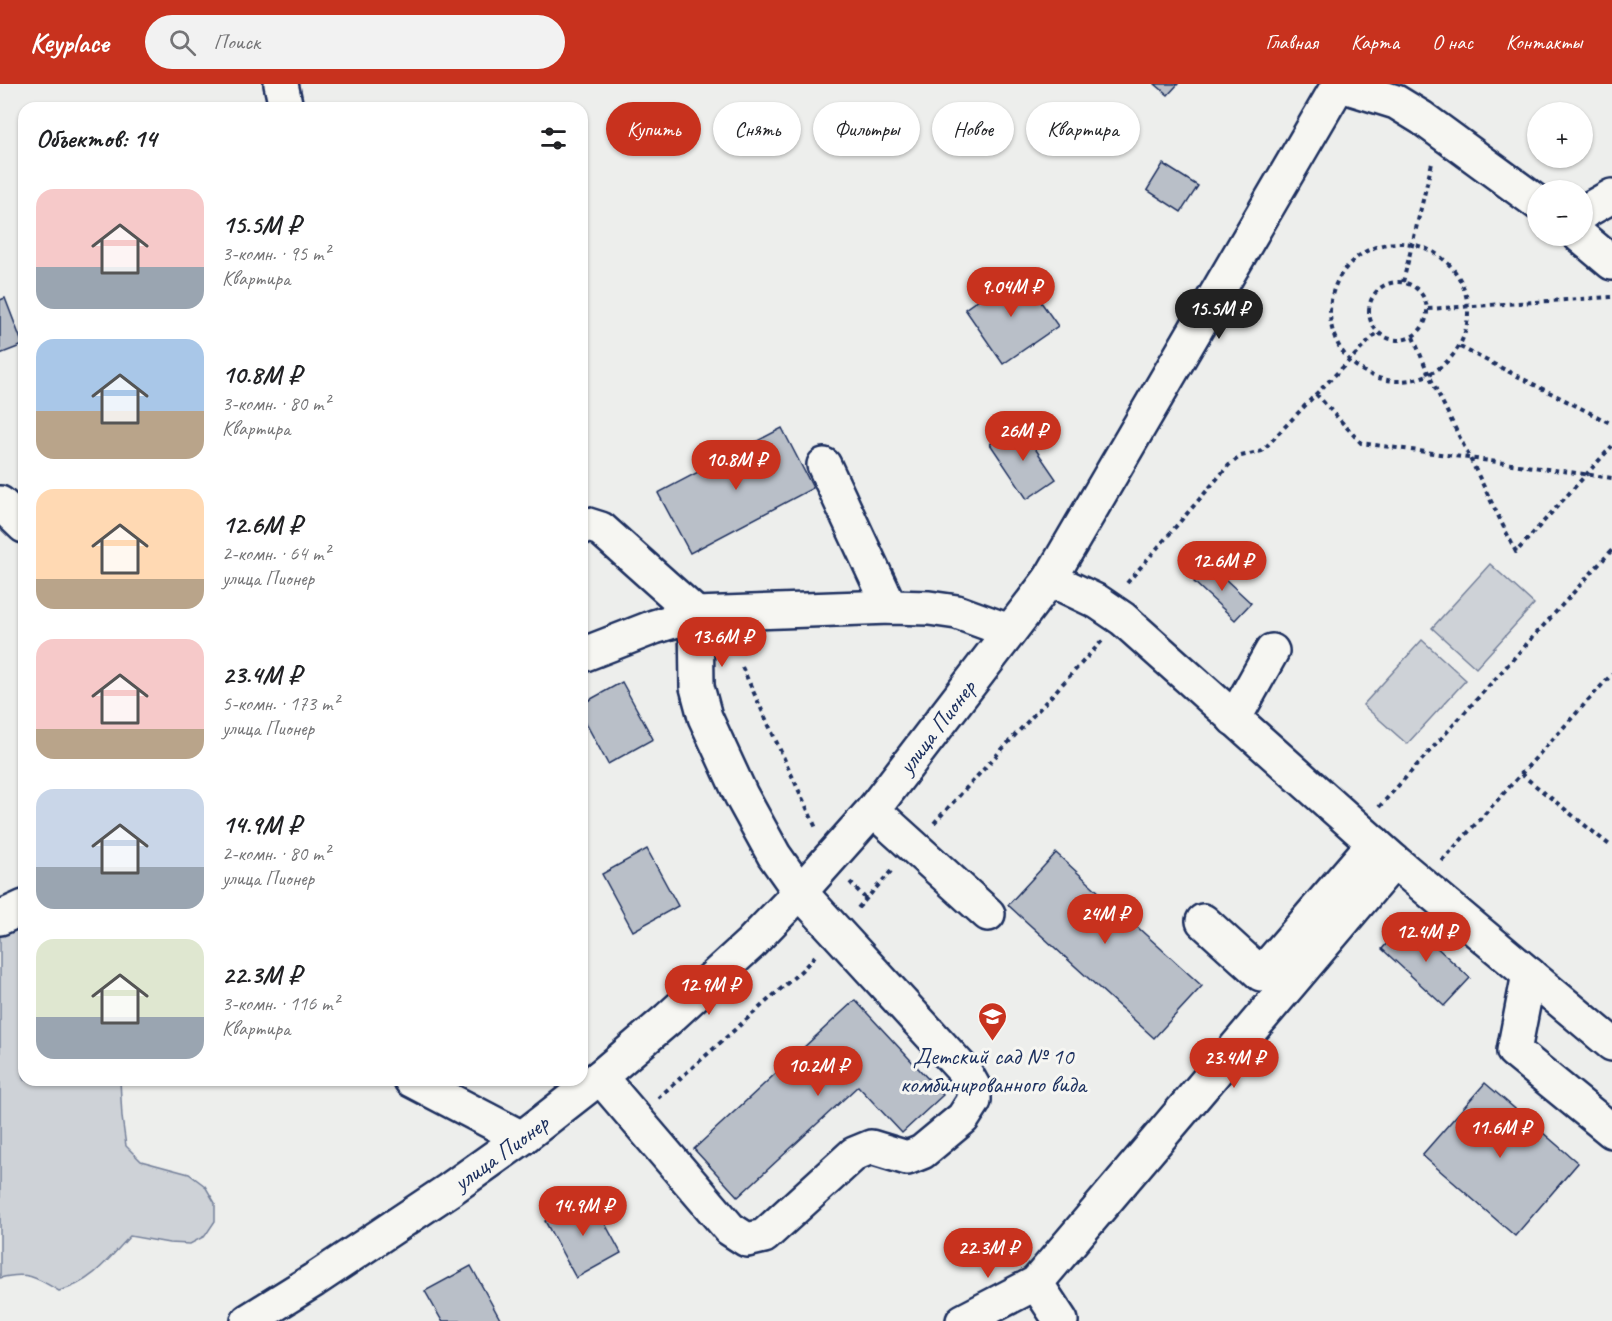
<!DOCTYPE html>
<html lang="ru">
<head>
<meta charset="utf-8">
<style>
	:root { --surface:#fff; --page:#f2f2f2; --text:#202124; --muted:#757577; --accent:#c8321e }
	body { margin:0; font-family:Caveat,sans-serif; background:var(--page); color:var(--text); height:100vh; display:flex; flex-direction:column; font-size:22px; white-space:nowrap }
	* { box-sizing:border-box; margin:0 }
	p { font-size:20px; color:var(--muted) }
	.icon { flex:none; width:33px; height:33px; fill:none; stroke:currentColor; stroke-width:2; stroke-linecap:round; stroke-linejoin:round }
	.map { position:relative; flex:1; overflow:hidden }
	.panel { position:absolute; left:18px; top:18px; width:570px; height:984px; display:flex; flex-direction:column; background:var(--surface); border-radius:18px; box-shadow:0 2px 4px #0004 }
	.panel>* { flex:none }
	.hud { position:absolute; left:606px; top:18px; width:570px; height:54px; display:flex; gap:12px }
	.tools { position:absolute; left:1527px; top:18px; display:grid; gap:12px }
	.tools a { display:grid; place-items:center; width:66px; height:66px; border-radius:50%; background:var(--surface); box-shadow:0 2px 4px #0004; font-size:30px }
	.price { position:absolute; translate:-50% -51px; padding:0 14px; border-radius:21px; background:var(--accent); color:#fff; font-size:20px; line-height:39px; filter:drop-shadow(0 2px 3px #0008) }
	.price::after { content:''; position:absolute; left:50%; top:36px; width:18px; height:14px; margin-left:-9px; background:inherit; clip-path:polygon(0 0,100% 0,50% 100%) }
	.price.active { background:#222; color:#fff }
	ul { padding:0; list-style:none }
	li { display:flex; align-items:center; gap:18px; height:150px; padding:0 18px }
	li span { display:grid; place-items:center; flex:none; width:168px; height:120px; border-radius:18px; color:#555 }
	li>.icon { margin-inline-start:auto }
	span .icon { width:72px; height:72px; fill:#fffc; stroke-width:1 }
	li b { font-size:26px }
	h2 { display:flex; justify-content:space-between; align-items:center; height:72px; padding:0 18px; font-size:26px }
	.tag { padding:0 21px; border-radius:27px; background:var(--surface); box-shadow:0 2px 4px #0004; font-size:21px; line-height:54px }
	.tag.active { background:var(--accent); color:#fff }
	header { display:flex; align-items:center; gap:36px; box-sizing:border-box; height:84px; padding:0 30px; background:var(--accent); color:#fff }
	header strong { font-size:28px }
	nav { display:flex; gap:33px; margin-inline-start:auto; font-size:21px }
	.search { width:420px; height:54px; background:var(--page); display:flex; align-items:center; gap:15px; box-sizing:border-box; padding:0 21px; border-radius:33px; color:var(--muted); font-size:22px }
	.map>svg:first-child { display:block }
</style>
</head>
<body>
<header>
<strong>Keyplace</strong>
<div class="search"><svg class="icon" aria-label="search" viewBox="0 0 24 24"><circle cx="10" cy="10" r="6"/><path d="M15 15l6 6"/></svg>Поиск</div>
<nav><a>Главная</a><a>Карта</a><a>О нас</a><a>Контакты</a></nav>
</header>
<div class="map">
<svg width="1612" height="1237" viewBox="0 0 1612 1237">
	<rect width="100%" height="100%" fill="#edeeec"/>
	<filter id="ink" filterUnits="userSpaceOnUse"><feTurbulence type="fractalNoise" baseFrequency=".0167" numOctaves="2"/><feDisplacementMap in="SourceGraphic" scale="12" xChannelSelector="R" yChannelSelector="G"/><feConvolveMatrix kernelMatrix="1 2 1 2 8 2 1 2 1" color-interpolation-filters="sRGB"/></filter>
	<g filter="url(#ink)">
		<path fill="#ced2d7" stroke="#74809a" stroke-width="1.5" d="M 1490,480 L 1534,520 L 1476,584 L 1432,544 Z
			M 1422,556 L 1466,596 L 1407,660 L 1363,621 Z
			M 24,833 L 24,996 L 120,996 L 122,1033 L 126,1062 L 141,1077 L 189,1090 L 205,1102 L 215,1119 L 215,1137 L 205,1152 L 190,1160 L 169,1159 L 130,1152 C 109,1175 91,1199 59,1207 C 36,1193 27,1187 0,1194 L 0,844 Z"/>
		<path fill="#b9bfc8" stroke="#1b2f5e" stroke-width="1.5" d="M 1155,0 L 1178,0 L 1168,11 Z
			M 1163,80 L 1198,102 L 1181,128 L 1147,106 Z
			M 1019,187 L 1058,242 L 1003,280 L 965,225 Z
			M 5,214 L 23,261 L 0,270 L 0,216 Z
			M 1019,341 L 1056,395 L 1027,415 L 990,360 Z
			M 782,344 L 813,404 L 690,469 L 658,409 Z
			M 1210,481 L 1251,519 L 1235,536 L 1194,498 Z
			M 622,598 L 653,655 L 608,680 L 582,632 L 582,620 Z
			M 647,765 L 678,822 L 633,847 L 602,790 Z
			M 1056,769 L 1202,902 L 1154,954 L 1008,821 Z
			M 1407,836 L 1470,894 L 1444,922 L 1382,865 Z
			M 855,916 L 943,1011 L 902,1049 L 858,1002 L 738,1113 L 694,1065 Z
			M 1485,999 L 1578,1079 L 1515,1152 L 1422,1071 Z
			M 590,1112 L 621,1169 L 576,1194 L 545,1137 Z
			M 471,1182 L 501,1237 L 442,1237 L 425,1207 Z"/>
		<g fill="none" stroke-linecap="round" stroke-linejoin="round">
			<defs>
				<g id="minor">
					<path d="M 281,0 L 286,24"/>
					<path d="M 1338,0 L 1396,18 L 1422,34 L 1538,119"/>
					<path d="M 1582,129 L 1612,112"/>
					<path d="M 1580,152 L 1612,179"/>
					<path d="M 824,381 L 890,523"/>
					<path d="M 0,419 L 24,442"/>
					<path d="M 582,439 L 601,445 L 696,530 L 697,603 L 705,633 L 741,711 L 774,771 L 800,808 L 965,988 L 974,1004 L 974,1017 L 963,1034 L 922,1068 L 907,1074 L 871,1063 L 854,1070 L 764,1152 L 747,1156 L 730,1145 L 600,993"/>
					<path d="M 1050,495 L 1098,518 L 1123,535 L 1394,777 L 1612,960"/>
					<path d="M 582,571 L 654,543 L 696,530 L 890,523 L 929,524 L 957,528 L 1009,547"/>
					<path d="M 1234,635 L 1272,567"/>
					<path d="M 873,726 L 988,830"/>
					<path d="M 0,834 L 24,823"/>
					<path d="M 1203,837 L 1261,890 L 1374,759"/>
					<path d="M 1529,890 L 1514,967 L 1612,1047"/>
					<path d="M 411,996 L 522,1054"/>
					<path d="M 1036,1199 L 1061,1237"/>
					<path id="s1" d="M 248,1237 L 314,1196 L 449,1106 L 522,1054 L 600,993 L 668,935 L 750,860 L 800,808 L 873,726 L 1050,495 L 1339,0"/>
					<path d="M 963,1237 L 1036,1199 L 1394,777"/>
				</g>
			</defs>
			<use href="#minor" stroke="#1b2f5e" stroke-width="38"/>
			<path stroke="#1b2f5e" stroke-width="4" stroke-dasharray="4.5 4.5" stroke-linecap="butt" d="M1330 228a69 69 0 1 1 138 0a69 69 0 1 1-138 0Z
				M1369 227a29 29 0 1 1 58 0a29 29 0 1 1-58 0Z
				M 1403,198 L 1432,79
				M 1428,225 L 1611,213
				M 1413,253 L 1429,291 L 1516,468 L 1612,362
				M 1460,263 L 1612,340
				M 1316,310 L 1361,359 L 1612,394
				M 1127,499 L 1229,381 L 1241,372 L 1262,367 L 1316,310 L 1378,248
				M 742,583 L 816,744
				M 1521,690 L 1612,763
				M 1379,723 L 1612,466
				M 934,739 L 1102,557
				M 1442,777 L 1612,590
				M 850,798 L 866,815
				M 858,824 L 893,785
				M 658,1014 L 802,886 L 815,872"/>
			<use href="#minor" stroke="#f6f6f2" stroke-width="33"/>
		</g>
	</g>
	<defs>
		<symbol id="school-pin" viewBox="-11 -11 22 30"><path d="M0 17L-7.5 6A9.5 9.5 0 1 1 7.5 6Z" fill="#c8321e" stroke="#f6f6f2"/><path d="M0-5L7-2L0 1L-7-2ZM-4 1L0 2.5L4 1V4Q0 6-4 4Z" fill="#fff"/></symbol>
	</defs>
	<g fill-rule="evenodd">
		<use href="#school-pin" x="976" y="916" width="33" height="45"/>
	</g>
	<g text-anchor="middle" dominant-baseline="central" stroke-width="6" stroke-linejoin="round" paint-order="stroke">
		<g font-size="24" fill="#1b2f5e" stroke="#f6f6f2">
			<text stroke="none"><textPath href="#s1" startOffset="916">улица Пионер</textPath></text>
			<text stroke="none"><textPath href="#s1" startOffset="304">улица Пионер</textPath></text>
		</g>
		<g font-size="24" fill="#1b2f5e" stroke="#f6f6f2">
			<text x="993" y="972">Детский сад № 10<tspan x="993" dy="28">комбинированного вида</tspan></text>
		</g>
	</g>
</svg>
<div class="tools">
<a>+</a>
<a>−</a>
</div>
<b class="price" style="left:1011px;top:234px">9.04M ₽</b>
<b class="price active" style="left:1219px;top:256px">15.5M ₽</b>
<b class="price" style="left:1023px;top:378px">26M ₽</b>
<b class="price" style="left:736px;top:407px">10.8M ₽</b>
<b class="price" style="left:1222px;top:508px">12.6M ₽</b>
<b class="price" style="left:722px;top:584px">13.6M ₽</b>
<b class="price" style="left:1105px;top:861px">24M ₽</b>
<b class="price" style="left:1426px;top:879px">12.4M ₽</b>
<b class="price" style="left:709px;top:932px">12.9M ₽</b>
<b class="price" style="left:1234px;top:1005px">23.4M ₽</b>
<b class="price" style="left:818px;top:1013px">10.2M ₽</b>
<b class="price" style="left:1500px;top:1075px">11.6M ₽</b>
<b class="price" style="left:583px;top:1153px">14.9M ₽</b>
<b class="price" style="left:988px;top:1195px">22.3M ₽</b>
<div class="hud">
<a class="tag active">Купить</a>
<a class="tag">Снять</a>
<a class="tag">Фильтры</a>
<a class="tag">Новое</a>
<a class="tag">Квартира</a>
</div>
<section class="panel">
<h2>Объектов: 14<svg class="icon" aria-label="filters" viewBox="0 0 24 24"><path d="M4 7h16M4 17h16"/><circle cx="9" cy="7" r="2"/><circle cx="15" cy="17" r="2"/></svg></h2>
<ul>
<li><span style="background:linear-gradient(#f6c9c9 65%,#9aa5b1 0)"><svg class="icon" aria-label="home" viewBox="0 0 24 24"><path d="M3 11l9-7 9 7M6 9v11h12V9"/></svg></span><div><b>15.5M ₽</b><p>3-комн. · 95 m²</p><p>Квартира</p></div></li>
<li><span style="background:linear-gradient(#a9c7e8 60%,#b9a48a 0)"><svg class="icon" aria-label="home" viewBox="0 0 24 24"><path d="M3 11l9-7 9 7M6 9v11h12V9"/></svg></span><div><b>10.8M ₽</b><p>3-комн. · 80 m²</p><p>Квартира</p></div></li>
<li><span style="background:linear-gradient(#ffd9b3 75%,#b9a48a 0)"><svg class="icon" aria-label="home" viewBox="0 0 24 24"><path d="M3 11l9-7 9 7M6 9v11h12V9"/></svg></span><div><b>12.6M ₽</b><p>2-комн. · 64 m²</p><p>улица Пионер</p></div></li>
<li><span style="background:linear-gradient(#f6c9c9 75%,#b9a48a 0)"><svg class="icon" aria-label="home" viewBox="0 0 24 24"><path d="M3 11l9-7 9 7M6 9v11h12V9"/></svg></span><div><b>23.4M ₽</b><p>5-комн. · 173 m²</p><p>улица Пионер</p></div></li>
<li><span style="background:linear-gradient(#c9d6e8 65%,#9aa5b1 0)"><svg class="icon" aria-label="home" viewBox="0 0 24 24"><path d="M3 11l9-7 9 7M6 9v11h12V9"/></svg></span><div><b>14.9M ₽</b><p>2-комн. · 80 m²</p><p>улица Пионер</p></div></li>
<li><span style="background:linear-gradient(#dfe7d0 65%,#9aa5b1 0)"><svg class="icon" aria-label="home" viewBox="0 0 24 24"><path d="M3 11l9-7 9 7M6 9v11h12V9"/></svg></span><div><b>22.3M ₽</b><p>3-комн. · 116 m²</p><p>Квартира</p></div></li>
</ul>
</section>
</div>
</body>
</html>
